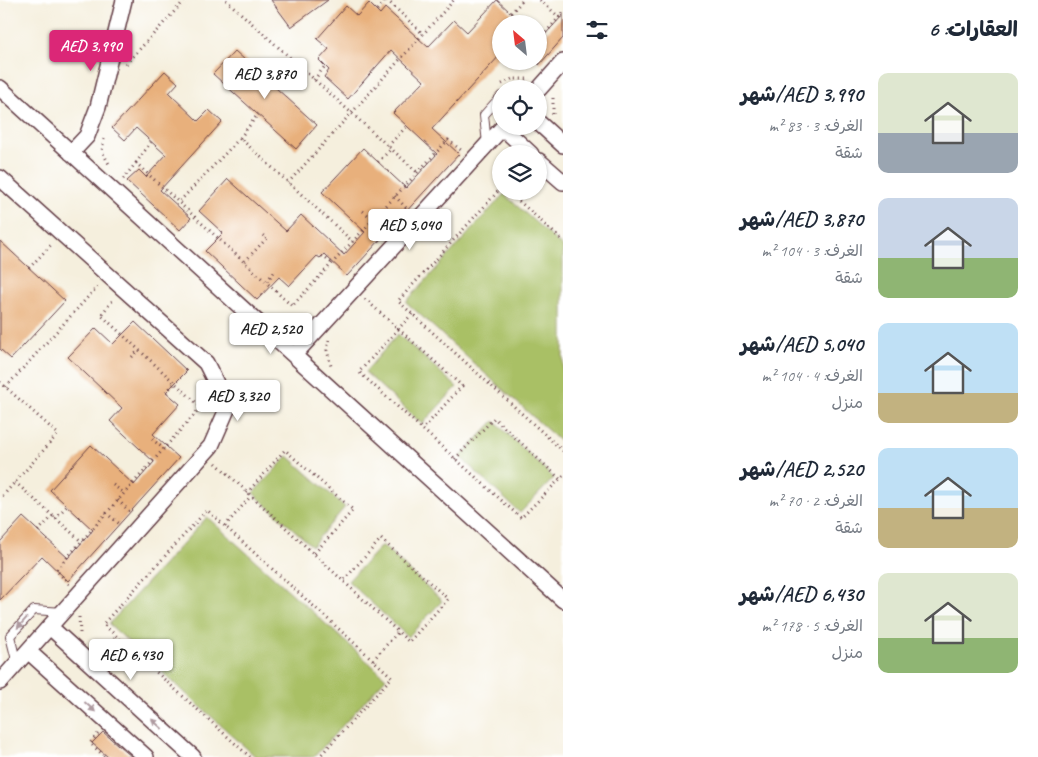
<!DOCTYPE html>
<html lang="ar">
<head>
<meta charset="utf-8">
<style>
	:root { --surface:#fff; --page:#f6f6f7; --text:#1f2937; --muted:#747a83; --accent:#db2777 }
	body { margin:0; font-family:Caveat,"Playpen Sans Arabic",sans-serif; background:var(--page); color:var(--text); direction:rtl; height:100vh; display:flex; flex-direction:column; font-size:19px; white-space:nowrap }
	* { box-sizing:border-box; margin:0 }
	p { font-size:16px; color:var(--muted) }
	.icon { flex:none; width:28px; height:28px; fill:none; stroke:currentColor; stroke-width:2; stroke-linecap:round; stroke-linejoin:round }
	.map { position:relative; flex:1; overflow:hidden; direction:ltr }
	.side { display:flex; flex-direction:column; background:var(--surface); width:475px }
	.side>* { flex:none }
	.needle { width:32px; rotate:332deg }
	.buttons { position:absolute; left:492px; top:15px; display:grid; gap:10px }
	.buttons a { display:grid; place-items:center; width:55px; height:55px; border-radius:50%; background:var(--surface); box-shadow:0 1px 4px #0004; font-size:25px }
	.price { position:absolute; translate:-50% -42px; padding:0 11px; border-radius:5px; background:#fff; color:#222; font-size:16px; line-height:32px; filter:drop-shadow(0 1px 2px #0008) }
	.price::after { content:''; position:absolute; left:50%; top:30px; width:15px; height:11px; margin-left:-8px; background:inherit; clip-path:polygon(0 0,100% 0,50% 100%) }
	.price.active { background:var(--accent); color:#fff }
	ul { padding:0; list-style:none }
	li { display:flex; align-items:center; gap:15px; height:125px; padding:0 20px }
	li span { display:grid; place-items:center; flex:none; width:140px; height:100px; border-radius:10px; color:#555 }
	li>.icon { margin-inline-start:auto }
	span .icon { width:60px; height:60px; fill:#fffc; stroke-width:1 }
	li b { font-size:21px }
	h2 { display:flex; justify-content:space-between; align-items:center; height:60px; padding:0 20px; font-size:21px }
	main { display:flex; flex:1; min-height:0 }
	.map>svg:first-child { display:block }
</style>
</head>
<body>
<main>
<section class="side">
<h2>العقارات: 6<svg class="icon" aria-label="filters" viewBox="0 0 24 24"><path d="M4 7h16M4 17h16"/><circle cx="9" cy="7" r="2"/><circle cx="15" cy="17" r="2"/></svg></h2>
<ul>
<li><span style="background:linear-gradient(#dfe7d0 60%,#9aa5b1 0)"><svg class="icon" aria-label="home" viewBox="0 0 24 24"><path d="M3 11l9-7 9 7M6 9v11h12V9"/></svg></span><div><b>AED 3,990/شهر</b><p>الغرف: 3 · 83 m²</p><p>شقة</p></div></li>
<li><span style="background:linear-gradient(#c9d6e8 60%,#8fb573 0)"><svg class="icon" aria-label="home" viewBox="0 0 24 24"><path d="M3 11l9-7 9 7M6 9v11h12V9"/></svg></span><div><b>AED 3,870/شهر</b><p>الغرف: 3 · 104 m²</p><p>شقة</p></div></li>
<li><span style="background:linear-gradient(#bfe0f5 70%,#c2b280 0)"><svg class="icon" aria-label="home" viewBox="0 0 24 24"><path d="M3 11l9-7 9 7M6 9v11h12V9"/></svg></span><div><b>AED 5,040/شهر</b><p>الغرف: 4 · 104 m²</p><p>منزل</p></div></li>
<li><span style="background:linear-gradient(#bfe0f5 60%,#c2b280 0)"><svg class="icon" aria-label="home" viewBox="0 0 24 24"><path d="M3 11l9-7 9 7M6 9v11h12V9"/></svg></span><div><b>AED 2,520/شهر</b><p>الغرف: 2 · 70 m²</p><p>شقة</p></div></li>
<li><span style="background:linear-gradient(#dfe7d0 65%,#8fb573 0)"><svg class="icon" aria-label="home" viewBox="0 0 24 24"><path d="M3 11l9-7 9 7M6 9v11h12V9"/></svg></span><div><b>AED 6,430/شهر</b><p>الغرف: 5 · 178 m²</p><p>منزل</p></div></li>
</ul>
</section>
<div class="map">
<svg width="563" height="757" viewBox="0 0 563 757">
	<rect width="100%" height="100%" fill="#fff"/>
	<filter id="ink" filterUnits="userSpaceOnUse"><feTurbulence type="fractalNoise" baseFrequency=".02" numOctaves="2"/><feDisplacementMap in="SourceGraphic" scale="10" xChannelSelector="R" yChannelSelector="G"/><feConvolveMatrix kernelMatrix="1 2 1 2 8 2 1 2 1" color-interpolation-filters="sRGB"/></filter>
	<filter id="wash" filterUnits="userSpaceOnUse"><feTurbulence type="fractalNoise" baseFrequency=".0096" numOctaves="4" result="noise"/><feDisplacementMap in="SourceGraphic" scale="20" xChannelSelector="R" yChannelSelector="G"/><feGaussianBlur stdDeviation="1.12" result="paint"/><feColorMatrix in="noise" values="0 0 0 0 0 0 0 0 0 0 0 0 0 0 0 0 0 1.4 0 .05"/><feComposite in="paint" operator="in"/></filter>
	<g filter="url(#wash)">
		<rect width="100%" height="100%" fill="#f5efdd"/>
		<path fill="#a9c065" stroke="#7a7048" d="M 504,194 L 563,247 L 563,444 L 406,302 Z
			M 398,334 L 457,387 L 422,424 L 365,372 Z
			M 494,421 L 554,478 L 520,513 L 460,457 Z
			M 288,456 L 345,507 L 312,546 L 253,493 Z
			M 207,517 L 386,678 L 314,757 L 256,757 L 109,624 Z
			M 382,545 L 442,601 L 408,637 L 348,581 Z"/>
		<g id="blocks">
			<path fill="#e8b07c" d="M 271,0 L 328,0 L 291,27 Z
				M 497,0 L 523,24 L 501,24 L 501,54 L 432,129 L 459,154 L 347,276 L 324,254 L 320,258 L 317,256 L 289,286 L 279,277 L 257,300 L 205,251 L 223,233 L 199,211 L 228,179 L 286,231 L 301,215 L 344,255 L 365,232 L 322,192 L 363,148 L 406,188 L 437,154 L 393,113 L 424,81 L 391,50 L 348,99 L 324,77 L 329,70 L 319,60 L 329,49 L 317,39 L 346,6 L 357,16 L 369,3 L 380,14 L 385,8 L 428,47 L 454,20 L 467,32 Z
				M 563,15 L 563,38 L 539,65 L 539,41 Z
				M 235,51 L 317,125 L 296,149 L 213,74 Z
				M 165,71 L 178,83 L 169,93 L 198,121 L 209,110 L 222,122 L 160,190 L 191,218 L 180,230 L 127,181 L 139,170 L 146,177 L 166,155 L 136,128 L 125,140 L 112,128 Z
				M 0,241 L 65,301 L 11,359 L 0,349 Z
				M 135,322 L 187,371 L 166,392 L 180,404 L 153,434 L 179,458 L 68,581 L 42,556 L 0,600 L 0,542 L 23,517 L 68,558 L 93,530 L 50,490 L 91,445 L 134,485 L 154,462 L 110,421 L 122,408 L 68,357 L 96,328 L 113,344 Z
				M 103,732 L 132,757 L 108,757 L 92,743 Z"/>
		</g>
	</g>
	<g filter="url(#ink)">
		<use href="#blocks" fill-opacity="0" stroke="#643e46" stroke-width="1"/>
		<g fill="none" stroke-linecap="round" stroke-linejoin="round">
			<defs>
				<path id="service" d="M 487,144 L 484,115 L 501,96
					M 17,664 L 10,636 L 34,610 L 63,612"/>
				<path id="minor" d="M 0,88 L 563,600
					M 539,89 L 563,62
					M 539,123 L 563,145
					M 503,128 L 531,154
					M 71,153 L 87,136 L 98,107 L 124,0
					M 539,161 L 563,182
					M 0,178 L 206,363 L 228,407 L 211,446 L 0,682
					M 294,355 L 504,126
					M 50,627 L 193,757
					M 28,651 L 146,757"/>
			</defs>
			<use href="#service" stroke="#643e46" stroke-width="10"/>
			<use href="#minor" stroke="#643e46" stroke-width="18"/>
			<path stroke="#643e46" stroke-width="3" stroke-dasharray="1 4" stroke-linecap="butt" d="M 226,0 L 418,173
				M 387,0 L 423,34
				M 540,0 L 559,17
				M 377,10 L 386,0
				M 511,13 L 523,0
				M 539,40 L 563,13
				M 126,64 L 185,0
				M 314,80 L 325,66
				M 502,84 L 512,79 L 527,79
				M 553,98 L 553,114
				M 240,138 L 258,114
				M 104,139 L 102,151 L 109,164
				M 388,146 L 407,126
				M 378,162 L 391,149
				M 136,163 L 151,142
				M 123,179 L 136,163 L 292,306 L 448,140 L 461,150
				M 288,183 L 454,0
				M 501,188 L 398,301 L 563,451
				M 508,191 L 563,241
				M 395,196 L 408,210
				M 516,199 L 523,191
				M 180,201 L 240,138 L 353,242
				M 384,208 L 396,220
				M 363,211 L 374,220
				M 322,256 L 332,263
				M 245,261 L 267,238 L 261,233
				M 29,268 L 51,245
				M 267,281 L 274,272
				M 365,299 L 462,386 L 423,429
				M 412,314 L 359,372 L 521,518 L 563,476
				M 329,340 L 327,350 L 331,366
				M 132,357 L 139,350
				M 0,382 L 58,434 L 0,499
				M 6,387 L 98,286
				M 166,392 L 175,383
				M 152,439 L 164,449
				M 455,459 L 494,418 L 560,479
				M 216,463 L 409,642 L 448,599 L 381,539 L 343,581
				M 15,482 L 81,541
				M 113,485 L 124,493
				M 247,493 L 285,450 L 353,510 L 314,554
				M 118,500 L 131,513
				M 106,513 L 121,525
				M 55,518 L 67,506
				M 225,526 L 251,496
				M 38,531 L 53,516
				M 69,584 L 56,570 L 201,407 L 101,315 L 113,300
				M 79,617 L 80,633
				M 101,654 L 117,636
				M 373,660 L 398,632
				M 98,734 L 90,743 L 105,757
				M 250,757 L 103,624 L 207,510 L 392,677 L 319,757"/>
			<use href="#service" stroke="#fff" stroke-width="8"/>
			<use href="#minor" stroke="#fff" stroke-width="15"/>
		</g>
		<defs><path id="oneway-solid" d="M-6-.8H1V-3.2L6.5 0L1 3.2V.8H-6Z" transform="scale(1.25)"/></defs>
		<g fill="#ae9aa0">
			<use href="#oneway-solid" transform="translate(22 623) rotate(132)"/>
			<use href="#oneway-solid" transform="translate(90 707) rotate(42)"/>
			<use href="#oneway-solid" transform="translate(157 724) rotate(-138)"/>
		</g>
	</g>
</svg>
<div class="buttons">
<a><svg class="needle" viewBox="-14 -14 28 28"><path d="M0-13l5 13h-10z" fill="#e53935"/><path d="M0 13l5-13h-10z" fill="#747a83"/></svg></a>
<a><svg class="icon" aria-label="locate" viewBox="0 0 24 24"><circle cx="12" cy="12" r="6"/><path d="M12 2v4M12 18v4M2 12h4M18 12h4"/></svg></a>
<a><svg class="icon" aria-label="layers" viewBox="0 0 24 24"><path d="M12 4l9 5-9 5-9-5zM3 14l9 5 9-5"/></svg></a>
</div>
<b class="price active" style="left:91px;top:72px">AED 3,990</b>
<b class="price" style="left:265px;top:100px">AED 3,870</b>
<b class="price" style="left:410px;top:251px">AED 5,040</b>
<b class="price" style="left:271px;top:355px">AED 2,520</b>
<b class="price" style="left:238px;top:422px">AED 3,320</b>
<b class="price" style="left:131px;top:681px">AED 6,430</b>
</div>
</main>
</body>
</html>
